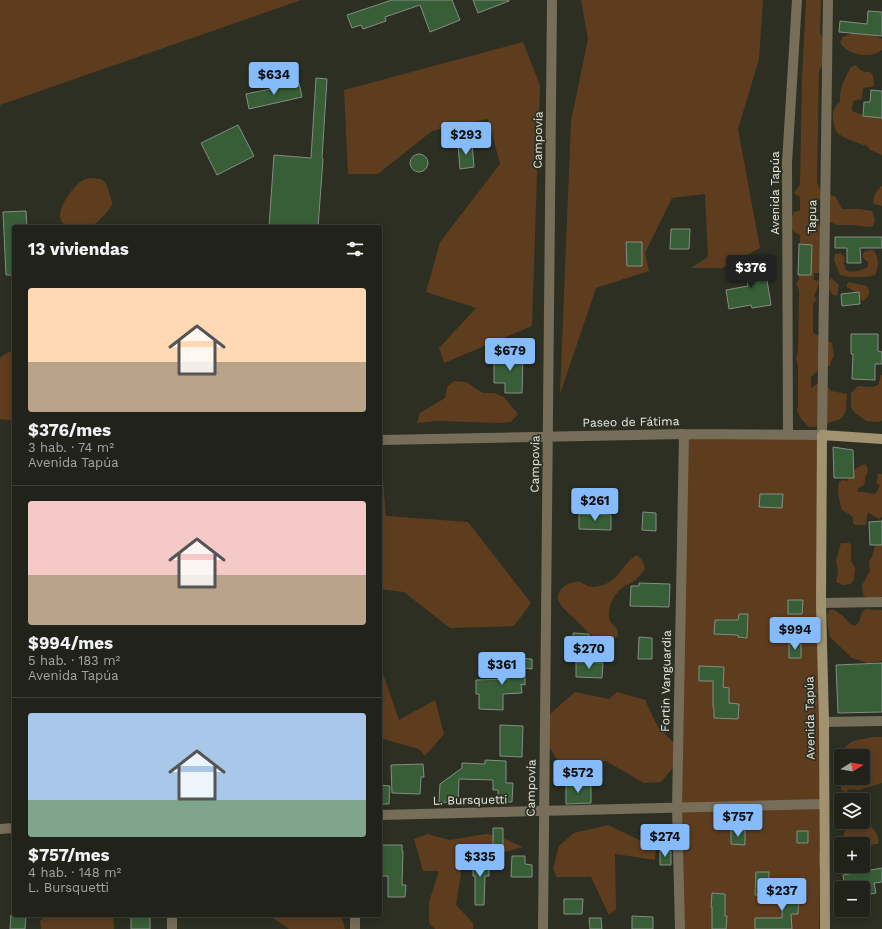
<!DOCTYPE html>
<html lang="es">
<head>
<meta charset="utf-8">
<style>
	:root { --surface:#21231a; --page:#292b23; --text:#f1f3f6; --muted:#a2a4a2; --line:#3e4039; --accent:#86bbfb }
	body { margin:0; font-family:"Work Sans",sans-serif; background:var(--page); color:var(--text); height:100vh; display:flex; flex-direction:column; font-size:15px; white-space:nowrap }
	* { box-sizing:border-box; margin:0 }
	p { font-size:13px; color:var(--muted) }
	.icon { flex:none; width:22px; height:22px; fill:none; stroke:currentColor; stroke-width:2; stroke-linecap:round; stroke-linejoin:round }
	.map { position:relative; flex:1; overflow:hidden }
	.details { position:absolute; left:12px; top:225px; width:370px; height:692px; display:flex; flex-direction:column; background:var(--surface); border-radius:4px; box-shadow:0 2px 10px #0003,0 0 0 1px var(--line) }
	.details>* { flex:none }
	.needle { width:26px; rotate:79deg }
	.buttons { position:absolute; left:834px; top:749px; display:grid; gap:8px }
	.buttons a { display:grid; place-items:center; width:36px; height:36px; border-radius:4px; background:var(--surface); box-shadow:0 2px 10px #0003,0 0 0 1px var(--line); font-size:20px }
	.price { position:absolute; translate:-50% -34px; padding:0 9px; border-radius:4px; background:var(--accent); color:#111; font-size:13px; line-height:26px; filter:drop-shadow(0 1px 2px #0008) }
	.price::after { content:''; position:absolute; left:50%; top:24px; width:12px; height:9px; margin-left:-6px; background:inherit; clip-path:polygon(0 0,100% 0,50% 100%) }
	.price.active { background:#222; color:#fff }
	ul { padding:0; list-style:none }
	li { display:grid; align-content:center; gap:8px; height:212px; padding:0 16px }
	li+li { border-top:1px solid var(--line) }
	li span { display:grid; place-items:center; height:124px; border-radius:4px; color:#555 }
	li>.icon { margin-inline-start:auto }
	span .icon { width:72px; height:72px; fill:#fffc; stroke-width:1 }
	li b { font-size:17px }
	h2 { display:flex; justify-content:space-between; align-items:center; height:48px; padding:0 16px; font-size:17px }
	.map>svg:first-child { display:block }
</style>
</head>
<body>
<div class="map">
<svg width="882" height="929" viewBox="0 0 882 929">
	<rect width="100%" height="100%" fill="#2c2f22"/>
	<path fill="#5e3d1f" d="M 0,0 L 301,0 L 0,105 Z
		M 581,0 L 763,0 L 759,59 L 738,129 L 760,248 L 723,268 L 691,268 L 708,257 L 705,194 L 672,198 L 645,253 L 649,271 L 596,288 L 560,394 L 571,121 L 588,39 Z
		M 806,0 L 821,0 L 820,33 L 832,56 L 819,70 L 817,182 C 821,194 823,194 835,196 L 842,209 L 859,209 L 872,211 L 875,221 L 873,226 L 867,227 L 852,225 L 837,225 L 823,219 L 822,199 L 816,200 L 815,221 L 823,228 L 822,272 L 819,273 L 814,273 L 814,280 L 820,281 L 814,296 L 817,300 L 813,303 L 813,333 L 832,343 L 834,356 L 831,361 L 830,366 L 820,369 L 811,377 L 811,388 L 820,382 L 825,382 L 831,391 L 847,394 C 846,402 848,414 840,419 C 833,422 832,420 825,426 L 809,427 L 801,419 L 797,410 L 798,406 L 798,366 L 796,358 L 798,352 L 799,291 L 796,283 L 799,279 L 800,235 C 789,231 790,221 794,212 L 800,210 L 800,197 L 794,193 L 800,185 L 802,77 Z
		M 853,33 L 868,33 L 882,39 L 882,50 C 871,59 847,56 840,42 L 843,37 Z
		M 523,42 L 540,85 L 532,326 L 444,363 L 439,348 L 476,308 L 426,292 L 440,242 L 500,164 L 488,119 L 432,131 L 378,174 L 348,174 L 344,90 Z
		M 856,65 C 860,71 863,72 870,72 L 873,75 L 874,86 L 863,88 L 862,99 L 853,101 L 852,110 L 854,112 L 861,114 L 866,117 L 882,110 L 882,155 L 870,150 L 867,146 C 860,144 839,137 836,131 C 834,128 834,122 833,119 C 832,112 835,106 840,102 C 839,88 845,78 851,67 Z
		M 92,178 C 103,178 106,181 109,192 C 110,195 112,200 112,204 C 111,210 95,225 90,227 C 86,228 73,227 68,227 C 66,225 62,223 61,220 C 56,209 73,186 83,180 C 85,179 89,178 92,178 Z
		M 882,186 L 882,206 L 874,204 L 873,202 L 875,194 L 880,187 Z
		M 873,250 C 879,255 879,269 875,275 C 863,278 852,278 840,275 L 834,260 L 835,254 L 840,253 L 844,256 L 845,262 L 843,262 L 846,270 C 853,274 862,270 868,267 L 868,262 L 864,259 L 862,255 L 865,251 Z
		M 831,278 L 839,285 L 837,296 L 833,295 L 827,287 Z
		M 849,282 L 867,286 C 871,293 869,297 863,301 L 861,300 L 857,293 L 847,287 L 847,284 Z
		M 14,350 L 14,421 L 0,419 L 0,358 L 5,354 Z
		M 881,375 L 882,375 L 882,421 L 877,422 L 866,421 L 854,412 L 851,408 L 851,393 L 858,386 L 873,387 L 878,385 Z
		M 454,381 L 466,382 L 483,393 L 494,393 L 504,397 L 518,414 L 511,422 L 501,423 L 437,421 L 417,423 L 420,413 L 445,398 L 447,387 Z
		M 684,434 L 822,435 L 824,804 L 819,808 L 819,852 L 822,855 L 822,865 L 819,867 L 819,929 L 680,929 L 677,763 L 661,782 L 644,783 L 606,761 L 561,767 L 545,739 L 543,720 L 575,692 L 609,699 L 617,692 L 645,700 L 658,727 L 678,747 Z
		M 865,464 C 868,467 868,471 867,475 L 865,476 C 865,491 862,482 857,491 C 864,494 857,491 864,492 C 874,494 876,497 880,485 L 876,483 L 878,477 L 877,474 L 882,474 L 882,517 L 879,519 L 869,513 L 867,514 L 866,525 L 855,525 L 853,523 L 853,518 L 849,514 L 842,510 C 839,500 837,492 839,482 L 843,480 L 847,481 C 851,472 856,467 865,464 Z
		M 382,467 L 386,516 L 468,522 L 531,603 L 514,626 L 450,628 L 404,592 L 380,589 L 380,468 Z
		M 882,541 L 882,600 L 867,598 L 863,595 L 862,585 L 870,571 L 869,561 L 872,557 L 876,542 Z
		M 841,543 L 849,543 L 851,545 L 851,561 L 855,568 L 855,571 L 854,579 L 851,584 L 843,585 L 836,582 L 838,571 L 836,561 Z
		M 637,555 L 642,560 L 645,569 C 641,574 637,579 632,583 C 629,584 626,585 623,587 C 614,594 608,606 609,617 C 610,627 618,623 618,636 C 614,639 609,641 604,641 C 595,641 585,629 579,623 C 573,616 562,610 559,601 C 557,598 558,595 559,592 C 562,586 574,580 580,582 C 583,583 585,585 588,586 C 593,588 599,586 603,585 C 619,581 623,562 637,555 Z
		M 866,609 L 878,610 L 882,610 L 882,661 L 868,663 L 852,658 L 830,637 L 828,626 L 827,615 L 829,610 L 834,610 L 843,616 L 850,624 L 855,626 L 859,622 L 862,612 Z
		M 380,665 L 399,720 L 435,700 L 444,734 L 425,756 L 419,749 L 380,738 Z
		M 873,737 L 882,737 L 882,783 L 859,790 L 849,789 L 846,792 L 841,790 L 839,764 L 841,759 L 841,778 L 863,778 L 863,756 L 842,756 L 845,747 L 853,741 Z
		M 854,822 L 867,822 C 873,829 880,834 878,844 L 874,844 L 863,850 L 863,844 L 845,844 L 843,836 L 847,825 Z
		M 608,825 L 656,848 L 655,860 L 615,854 L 616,909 L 609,915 L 591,877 L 557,877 L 553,869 L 559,846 L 574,833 Z
		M 427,834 L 450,840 L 486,834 L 498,836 L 523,847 L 505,852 L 486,847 L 469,852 L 463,860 L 456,905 L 473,923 L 473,929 L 435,929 L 429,923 L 429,902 L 439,871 L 423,871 L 414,839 Z
		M 46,915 L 113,915 L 114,929 L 41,929 L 40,921 Z
		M 262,915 L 341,915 L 345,929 L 289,929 L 273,918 Z"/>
	<path fill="#385e38" stroke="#838e82" d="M 392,0 L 452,0 L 460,20 L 430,32 L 420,5 L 385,17 L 386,21 L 363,29 L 361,25 L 352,28 L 347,15 Z
		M 473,0 L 509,0 L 509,1 L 478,13 Z
		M 868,11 L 882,12 L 882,36 L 839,32 L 840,21 L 867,24 Z
		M 316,78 L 327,79 L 322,158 L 323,159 L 318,227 L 269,227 L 274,155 L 311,158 Z
		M 299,83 L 302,97 L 249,109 L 246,94 Z
		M 871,90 L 882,91 L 882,118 L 863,116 L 864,102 L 870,102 Z
		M 238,125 L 254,156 L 217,175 L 201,143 Z
		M 472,143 L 474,167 L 460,169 L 458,145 Z
		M410 163a9 9 0 1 1 18 0a9 9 0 1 1-18 0Z
		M 26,211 L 27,227 L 14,227 L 14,275 L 6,275 L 3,212 Z
		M 671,229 L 690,229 L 689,249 L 670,249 Z
		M 835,237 L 882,237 L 882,248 L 860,248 L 861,263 L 847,263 L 847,248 L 835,248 Z
		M 626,242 L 642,242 L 642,266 L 627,266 Z
		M 799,244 L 812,245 L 811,275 L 798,275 Z
		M 764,262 L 771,305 L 752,308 L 751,305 L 729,309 L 726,290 L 748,286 L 745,265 Z
		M 859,292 L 860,304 L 842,306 L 841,294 Z
		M 851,334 L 878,334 L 878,351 L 882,352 L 882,364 L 875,364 L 875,380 L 852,379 L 853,354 L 851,354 Z
		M 505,353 L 523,354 L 522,393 L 505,393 L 505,383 L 494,383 L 494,357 L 505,358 Z
		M 833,447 L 853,450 L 854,478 L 834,478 Z
		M 760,494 L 783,494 L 782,508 L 759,507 Z
		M 643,512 L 656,513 L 656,531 L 642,530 Z
		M 579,514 L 611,515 L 611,530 L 579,529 Z
		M 882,521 L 882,545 L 870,545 L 869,522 Z
		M 639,583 L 670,584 L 669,607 L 630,606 L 631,586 L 639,586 Z
		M 788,600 L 803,600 L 802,614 L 788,614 Z
		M 739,614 L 748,614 L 747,638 L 738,637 L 738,635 L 714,634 L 715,620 L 738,620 Z
		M 573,633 L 589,634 L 589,644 L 573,644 Z
		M 639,637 L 652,638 L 652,659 L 638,659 Z
		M 789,644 L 801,644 L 801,658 L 789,658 Z
		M 513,658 L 532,659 L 532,669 L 525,668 L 525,685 L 521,684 L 522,693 L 503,694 L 503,710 L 479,709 L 479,694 L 476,694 L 476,680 L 508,679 L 509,672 L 512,672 Z
		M 576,662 L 603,663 L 602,678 L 576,677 Z
		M 882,663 L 882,712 L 838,713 L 836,665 Z
		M 699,666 L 724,667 L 723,687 L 729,688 L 729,703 L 739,704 L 738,719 L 714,718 L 714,708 L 713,707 L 713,681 L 699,681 Z
		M 500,725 L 523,726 L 522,757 L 500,756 Z
		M 485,760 L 506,761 L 506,783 L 513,783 L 512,802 L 498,802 L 498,790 L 493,790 L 493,780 L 459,779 L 458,803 L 439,802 L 440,784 L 462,768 L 462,763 L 485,764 Z
		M 423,764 L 424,777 L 421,777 L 420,794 L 392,793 L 391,765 Z
		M 566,783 L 591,784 L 591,803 L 566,804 Z
		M 380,785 L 390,786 L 389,804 L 380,804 Z
		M 493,828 L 503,828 L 503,845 L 493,845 Z
		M 731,830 L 745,831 L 745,845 L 731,844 Z
		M 797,831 L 808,831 L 808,843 L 797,843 Z
		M 380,845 L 402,845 L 402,851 L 403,851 L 402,885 L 406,885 L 405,897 L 388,897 L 388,876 L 381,876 Z
		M 660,850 L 671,851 L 671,865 L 660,865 Z
		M 473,856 L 489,857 L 489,876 L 485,876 L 484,905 L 475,905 L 475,876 L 473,876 Z
		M 512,856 L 525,856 L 525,864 L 532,865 L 532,877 L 511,877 Z
		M 882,868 L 882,882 L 874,883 L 876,893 L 863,896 L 863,888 L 859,888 L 858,885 L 845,888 L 843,875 Z
		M 756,872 L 769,872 L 768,895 L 755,895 Z
		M 783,888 L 799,888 L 798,914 L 791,914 L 792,929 L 755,929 L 755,918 L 782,918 Z
		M 712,893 L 725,894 L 725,916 L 727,916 L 726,929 L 712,929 L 712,907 L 711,907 Z
		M 564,899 L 583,899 L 582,914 L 564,914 Z
		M 11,915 L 26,915 L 25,929 L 10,929 Z
		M 131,915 L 150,915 L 150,929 L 131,929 Z
		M 632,916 L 653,917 L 653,929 L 632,929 Z
		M 589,918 L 601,918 L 602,929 L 590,929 Z"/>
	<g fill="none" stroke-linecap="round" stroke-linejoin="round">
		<path stroke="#776e59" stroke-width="10" d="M 788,435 L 787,163 L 797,0
			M 380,440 L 684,434 L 822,435 L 828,0
			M 821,603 L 882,602
			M 824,722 L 882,721
			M 380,815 L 824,804
			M 0,829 L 14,828
			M 172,929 L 172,915
			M 355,929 L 355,915
			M 543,929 L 552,0
			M 680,929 L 677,808 L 684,434"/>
		<path stroke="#a19370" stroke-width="10" d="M 825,929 L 824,722 L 821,603 L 822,435 L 882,439"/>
	</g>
	<g text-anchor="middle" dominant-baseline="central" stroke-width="3.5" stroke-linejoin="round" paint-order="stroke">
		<g font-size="12" fill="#e9ebe3" stroke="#2c2f22">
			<text transform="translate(538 140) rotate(-89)">Campovía</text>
			<text transform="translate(775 193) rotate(-90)">Avenida Tapúa</text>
			<text transform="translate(812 217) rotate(-89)">Tapua</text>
			<text transform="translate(631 422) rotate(-1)">Paseo de Fátima</text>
			<text transform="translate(535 464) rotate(-89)">Campovía</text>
			<text transform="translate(666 681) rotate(-89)">Fortin Vanguardia</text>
			<text transform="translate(810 718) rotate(-91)">Avenida Tapúa</text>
			<text transform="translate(531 788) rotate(-89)">Campovía</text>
			<text transform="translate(470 800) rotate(-1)">L. Bursquetti</text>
		</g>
	</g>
</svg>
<div class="buttons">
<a><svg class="needle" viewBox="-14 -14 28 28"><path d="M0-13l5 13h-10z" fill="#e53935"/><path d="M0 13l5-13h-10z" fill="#a2a4a2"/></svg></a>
<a><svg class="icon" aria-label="layers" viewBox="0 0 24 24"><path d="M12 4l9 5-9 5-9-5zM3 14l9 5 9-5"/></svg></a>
<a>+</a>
<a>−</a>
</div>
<b class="price" style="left:274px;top:96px">$634</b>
<b class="price" style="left:466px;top:156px">$293</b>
<b class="price active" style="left:751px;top:289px">$376</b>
<b class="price" style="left:510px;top:372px">$679</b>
<b class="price" style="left:595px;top:522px">$261</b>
<b class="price" style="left:795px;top:651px">$994</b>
<b class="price" style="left:589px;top:670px">$270</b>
<b class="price" style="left:502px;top:686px">$361</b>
<b class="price" style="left:578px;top:794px">$572</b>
<b class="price" style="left:738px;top:838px">$757</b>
<b class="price" style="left:665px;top:858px">$274</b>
<b class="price" style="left:480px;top:878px">$335</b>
<b class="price" style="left:782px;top:912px">$237</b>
<section class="details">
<h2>13 viviendas<svg class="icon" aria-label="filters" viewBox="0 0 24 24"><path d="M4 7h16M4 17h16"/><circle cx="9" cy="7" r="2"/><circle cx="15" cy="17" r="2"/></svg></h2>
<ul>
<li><span style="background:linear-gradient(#ffd9b3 60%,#b9a48a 0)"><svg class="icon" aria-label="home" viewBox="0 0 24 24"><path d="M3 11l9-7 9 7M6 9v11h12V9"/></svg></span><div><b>$376/mes</b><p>3 hab. · 74 m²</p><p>Avenida Tapúa</p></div></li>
<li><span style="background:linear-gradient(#f6c9c9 60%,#b9a48a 0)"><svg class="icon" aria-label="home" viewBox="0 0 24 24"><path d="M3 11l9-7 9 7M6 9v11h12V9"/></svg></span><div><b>$994/mes</b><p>5 hab. · 183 m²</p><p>Avenida Tapúa</p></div></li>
<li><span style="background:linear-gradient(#a9c7e8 70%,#7fa58c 0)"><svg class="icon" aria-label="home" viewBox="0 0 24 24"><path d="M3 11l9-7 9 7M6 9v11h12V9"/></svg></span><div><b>$757/mes</b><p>4 hab. · 148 m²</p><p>L. Bursquetti</p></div></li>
</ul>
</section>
</div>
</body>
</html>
